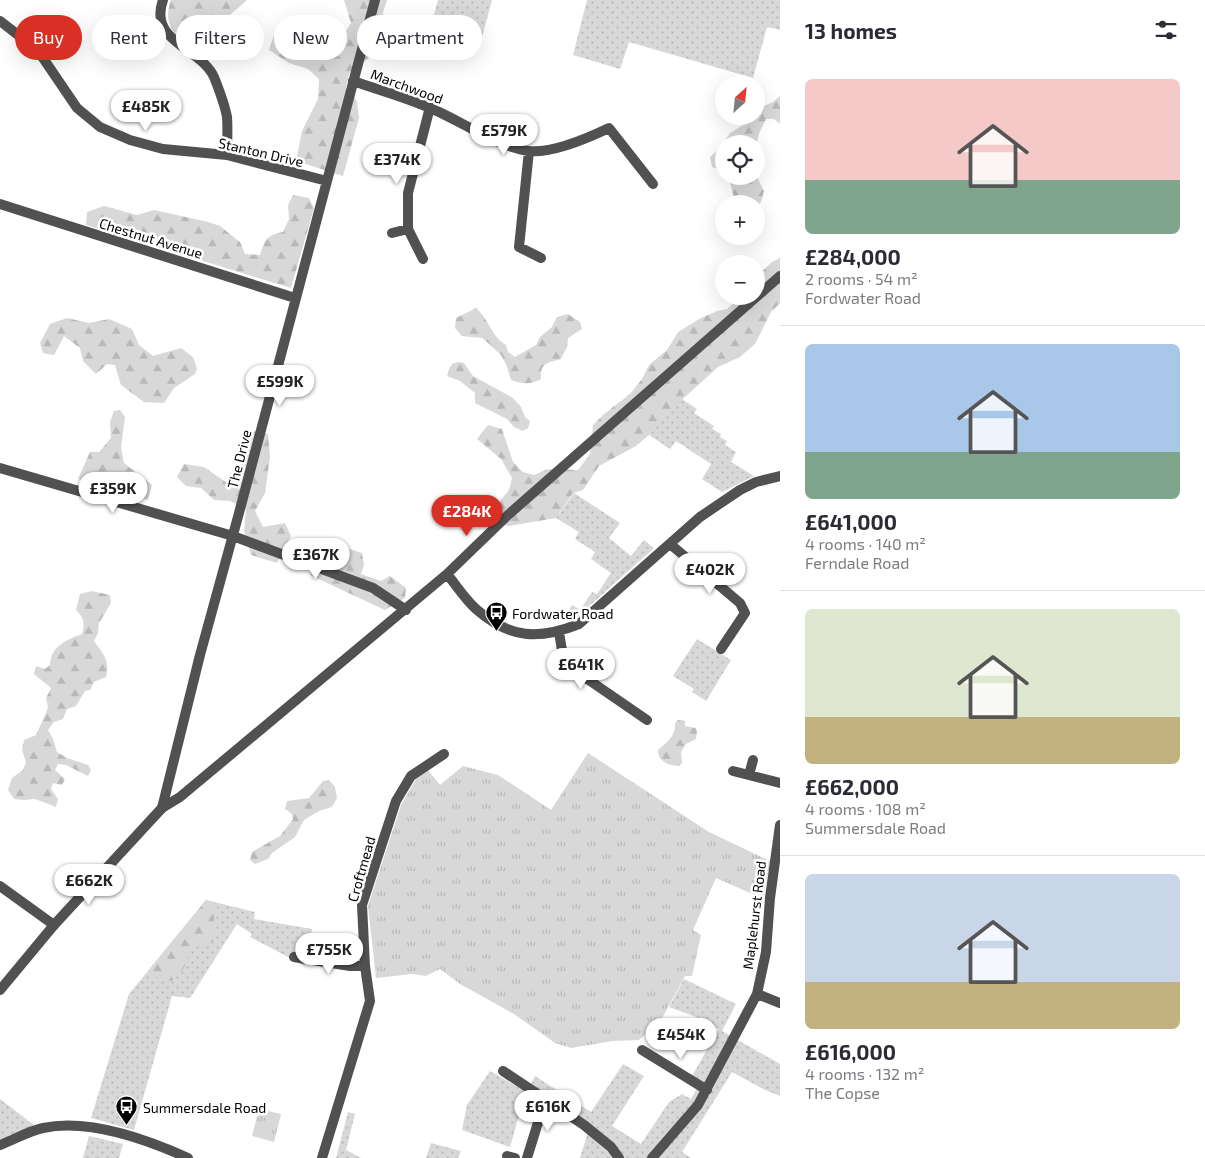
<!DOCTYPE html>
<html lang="en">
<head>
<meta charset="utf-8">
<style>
	:root { --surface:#fff; --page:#f7f7f7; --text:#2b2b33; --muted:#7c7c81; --line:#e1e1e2; --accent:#d93025 }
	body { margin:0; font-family:"Exo 2",sans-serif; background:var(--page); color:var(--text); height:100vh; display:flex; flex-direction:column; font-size:19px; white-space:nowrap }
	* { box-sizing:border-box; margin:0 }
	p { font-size:16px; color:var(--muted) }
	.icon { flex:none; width:28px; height:28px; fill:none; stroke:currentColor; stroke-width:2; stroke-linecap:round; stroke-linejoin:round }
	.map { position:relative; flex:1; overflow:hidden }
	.panel { display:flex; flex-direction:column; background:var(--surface); width:425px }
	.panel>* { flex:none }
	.banner { position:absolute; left:15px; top:15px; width:475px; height:45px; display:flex; gap:10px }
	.needle { width:32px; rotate:27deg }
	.controls { position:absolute; left:715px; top:75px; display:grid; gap:10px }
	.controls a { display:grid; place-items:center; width:50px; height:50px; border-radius:50%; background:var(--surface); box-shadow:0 5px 20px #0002; font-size:25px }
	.price { position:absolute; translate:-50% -42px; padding:0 11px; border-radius:18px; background:#fff; color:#222; font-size:16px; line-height:32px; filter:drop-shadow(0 1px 2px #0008) }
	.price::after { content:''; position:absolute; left:50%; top:30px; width:15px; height:11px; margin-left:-8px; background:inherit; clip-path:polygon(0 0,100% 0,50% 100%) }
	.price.active { background:var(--accent); color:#fff }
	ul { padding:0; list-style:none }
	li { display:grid; align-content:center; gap:10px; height:265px; padding:0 25px }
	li+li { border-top:1px solid var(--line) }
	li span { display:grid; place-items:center; height:155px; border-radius:8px; color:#555 }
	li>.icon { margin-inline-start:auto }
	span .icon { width:90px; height:90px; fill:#fffc; stroke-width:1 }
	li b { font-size:21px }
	h2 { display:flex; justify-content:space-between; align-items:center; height:60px; padding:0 25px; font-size:21px }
	.pill { padding:0 18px; border-radius:22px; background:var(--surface); box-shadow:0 5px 20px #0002; font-size:18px; line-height:45px }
	.pill.active { background:var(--accent); color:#fff }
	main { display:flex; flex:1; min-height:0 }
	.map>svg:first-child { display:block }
</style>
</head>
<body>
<main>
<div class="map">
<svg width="780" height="1158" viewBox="0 0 780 1158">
	<defs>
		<pattern id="grass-dots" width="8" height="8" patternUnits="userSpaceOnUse" patternTransform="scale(1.25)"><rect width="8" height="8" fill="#d8d8d8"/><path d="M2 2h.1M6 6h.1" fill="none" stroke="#b8b8b8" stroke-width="1.8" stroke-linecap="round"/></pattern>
		<pattern id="forest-firs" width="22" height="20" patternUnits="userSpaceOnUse" patternTransform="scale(1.25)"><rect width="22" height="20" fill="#d8d8d8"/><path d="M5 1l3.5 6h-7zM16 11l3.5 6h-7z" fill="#b8b8b8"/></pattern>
		<pattern id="park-tufts" width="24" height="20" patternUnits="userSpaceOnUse" patternTransform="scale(1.25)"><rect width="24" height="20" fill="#d8d8d8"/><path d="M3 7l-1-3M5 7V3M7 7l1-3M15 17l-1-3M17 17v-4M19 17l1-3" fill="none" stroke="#b8b8b8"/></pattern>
	</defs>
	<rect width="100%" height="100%" fill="#fff"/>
	<path fill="url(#grass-dots)" d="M 438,0 L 492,0 L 482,37 L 432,22 Z
		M 587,0 L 780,0 L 780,30 L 767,27 L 753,78 L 629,42 L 620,69 L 573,55 Z
		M 682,399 L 697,409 L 694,413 L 714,426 L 712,429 L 721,434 L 720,437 L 727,441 L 725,445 L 736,452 L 731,462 L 754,476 L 722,492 L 702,479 L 711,464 L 676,441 L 670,449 L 649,435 L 663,417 Z
		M 574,493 L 620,523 L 609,538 L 631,556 L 644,540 L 654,548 L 577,617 L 568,611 L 572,605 L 580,610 L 592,592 L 597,594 L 611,573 L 591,559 L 595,552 L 575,539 L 579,532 L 556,518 Z
		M 697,639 L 731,660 L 706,701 L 692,692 L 694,689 L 673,676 Z
		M 206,900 L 255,912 L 254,919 L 312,929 L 305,966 L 250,937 L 252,934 L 237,924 L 190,998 L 172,996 L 134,1130 L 91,1118 L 129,994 Z
		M 684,979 L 736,1004 L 722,1031 L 780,1064 L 780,1096 L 763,1089 L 732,1072 L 682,1152 L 691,1158 L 580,1158 L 590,1125 L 531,1084 L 535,1076 L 591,1112 L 623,1064 L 644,1076 L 612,1126 L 641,1144 L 669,1102 L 682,1094 L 691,1099 L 701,1081 L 692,1076 L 719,1029 L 699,1018 L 669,1007 Z
		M 490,1071 L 540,1100 L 536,1110 L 522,1105 L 510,1147 L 462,1130 L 467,1105 Z
		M 0,1099 L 34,1125 L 0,1140 Z
		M 348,1112 L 355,1114 L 346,1150 L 361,1158 L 336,1158 Z
		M 89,1136 L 123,1144 L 119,1158 L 83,1158 Z
		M 431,1143 L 461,1151 L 458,1158 L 426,1158 Z"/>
	<path fill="url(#forest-firs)" d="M 171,0 L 246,0 L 246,1 L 230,15 L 224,26 L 218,32 L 213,43 L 204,54 C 182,39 160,31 171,0 Z
		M 344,0 L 387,0 L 369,58 L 350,72 L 346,88 L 357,101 L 359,118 L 343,176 L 296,161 L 302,131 L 318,99 L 319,79 L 308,69 L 289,63 L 269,50 L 274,35 L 286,27 L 305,34 L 322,44 L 342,37 L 351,23 Z
		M 780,96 L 780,124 L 774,119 L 766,119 L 760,131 L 756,145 L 756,144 L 724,144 L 724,171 L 712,167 L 710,157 L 720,148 L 730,133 L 745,124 L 751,116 L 756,116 L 757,109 L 773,102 Z
		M 756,175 L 764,191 L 761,202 L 756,207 L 756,204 L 738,204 L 735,201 L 728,176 L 756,176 Z
		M 293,195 L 309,198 L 314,208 L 291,288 L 86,225 L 87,212 L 104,206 L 137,215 L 154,210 L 208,222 L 220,226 L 240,242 L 245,254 L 260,255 C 266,239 265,236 283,232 L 289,219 L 288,205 Z
		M 780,258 L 780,303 L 771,312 L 755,344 L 740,357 L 718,367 L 663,417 L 649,435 L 636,446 L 599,466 L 583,490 L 573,493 L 556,518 L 509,526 L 488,522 L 495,507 L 509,490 L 512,478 L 501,459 L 477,439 L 488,425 L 502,429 L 513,462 L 523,472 L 534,475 L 548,469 L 578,470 L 590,454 L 593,425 L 604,414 L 630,394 L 642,379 L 649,365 L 667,350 L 678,332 L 701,318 L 717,311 L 727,309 L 742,296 L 756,296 L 756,277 L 772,262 Z
		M 476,308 C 489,319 491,336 506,345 L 508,352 L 515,357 L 536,345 L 540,337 L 552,327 L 557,317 L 568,314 L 580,322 L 582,329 L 568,338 L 567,347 L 561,359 C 547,363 540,363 541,379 C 530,385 522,384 511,380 L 506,364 L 501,355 L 487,342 L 482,338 L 462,336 L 455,328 L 456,318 Z
		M 67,318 L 89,323 L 109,319 L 132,329 L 139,345 L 153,356 L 181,348 L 193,357 L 197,369 L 195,374 L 174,388 L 164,403 L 144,402 L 121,385 L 115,365 L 107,364 L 96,374 L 83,361 L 80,348 L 64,336 L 54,355 L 43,353 L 40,343 L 50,324 Z
		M 458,362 L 464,363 L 473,376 L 513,398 L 521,407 L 525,417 L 530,421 L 528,428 L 523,431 L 514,427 L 507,419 L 475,403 L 475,393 L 460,381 L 447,376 L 449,369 L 452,364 Z
		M 120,410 L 125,417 L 121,448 L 124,463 L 152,485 L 148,500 L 78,479 L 90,452 L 99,452 L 111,438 L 110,422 L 114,411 Z
		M 256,431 L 268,434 L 270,457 L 265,493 L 255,511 L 263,527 L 285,523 L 291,536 L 277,563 L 251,555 L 244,531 L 246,509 L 230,501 L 214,500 L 201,488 L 186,486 L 177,477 L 184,464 L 204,467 L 230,485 L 240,463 L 248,435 Z
		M 341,546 L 362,553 L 364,565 L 361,574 L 381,581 L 390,576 L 406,588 L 405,598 L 385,610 L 310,575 L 315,559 L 335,558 Z
		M 92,591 L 110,595 L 111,603 L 99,623 L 98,633 L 94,641 C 104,655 110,660 106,677 L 94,682 L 90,690 L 85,691 L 76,706 L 67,709 L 63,719 L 54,722 L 48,730 L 53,739 L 57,752 L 67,758 L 88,765 L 91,770 L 88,776 L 66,765 L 58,764 L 55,770 L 65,779 L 62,785 L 53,783 L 51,789 L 58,799 L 56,807 L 35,799 L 24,800 L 14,799 L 8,790 L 12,778 L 23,770 L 26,762 L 22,750 L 24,740 L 36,735 L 46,713 L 48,707 L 46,698 L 51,688 L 34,674 L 36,666 L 45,669 L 50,665 C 51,646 66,640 82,634 C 85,623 84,618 76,610 L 80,594 Z
		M 678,720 L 685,721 L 685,726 L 696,728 L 697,732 L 696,739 L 686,744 L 681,752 L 682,763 L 679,766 C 668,766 658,761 658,750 C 667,742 676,736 675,723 Z
		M 329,780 L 335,787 L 337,798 L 332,807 L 319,811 L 304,820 L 295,837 L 272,853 L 268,859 L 255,864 L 250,860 L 252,852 L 280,836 L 293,819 L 292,814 L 285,809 L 287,801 L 309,798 L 323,781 Z
		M 206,900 L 218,903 C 217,908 214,915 214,920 C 213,935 225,930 208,945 L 191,944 C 187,962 186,970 171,981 L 158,978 L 148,971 Z"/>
	<path fill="url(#park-tufts)" d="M 588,753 L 709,832 L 770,861 L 764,899 L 716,878 L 693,930 L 701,935 L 692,976 L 685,976 L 660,1022 L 639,1040 L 613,1041 L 571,1048 L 555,1043 L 514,1014 L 460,984 L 440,969 L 426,976 L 412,974 L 376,978 L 368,906 L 401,805 L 416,779 L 428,770 L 440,785 L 463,766 L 498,775 L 551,810 Z
		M 259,1109 L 281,1114 L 274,1142 L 252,1136 Z"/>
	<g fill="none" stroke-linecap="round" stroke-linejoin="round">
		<path stroke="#515151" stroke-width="10" d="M 163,0 C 148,42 200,47 214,77 C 218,87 225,106 227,117 C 228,129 227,143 227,155
			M 0,21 L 22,38 L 43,58 L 77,108 L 100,127 L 130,140 L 163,149 L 227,155 L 327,181
			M 353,81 C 379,90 405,97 430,108 C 462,121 493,145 528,151 C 552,154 588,138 609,128 L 653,184
			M 529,151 L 519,247 L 541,258
			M 0,204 L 295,298
			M 392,233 L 408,229
			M 423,259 L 408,229 L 408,193 L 430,107
			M 0,468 L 233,536 L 373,588 L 406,610
			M 670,544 L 740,603 L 745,613 L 721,649
			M 447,574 C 456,585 465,599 476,609 C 510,639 539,640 579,624 L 700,517 L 740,490 L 756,482 L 780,476
			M 559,632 L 564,663 L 647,720
			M 733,771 L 780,783
			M 749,775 L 753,760
			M 162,808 L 200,655 L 239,513 L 375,0
			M 162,808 L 180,797 L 447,574 L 508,515 L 780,276
			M 0,886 L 54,925
			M 294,957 L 350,966 L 365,966
			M 757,994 L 780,1003
			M 642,1050 L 707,1090
			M 503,1071 L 584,1125 L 611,1147 L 619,1158
			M 0,1145 C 14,1140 28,1131 43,1128 C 89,1118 146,1139 188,1158
			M 507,1156 L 515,1158
			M 322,1158 L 370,1001 L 365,966 L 362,905 L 396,801 L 411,776 L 444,754
			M 527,1158 L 545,1100
			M 652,1158 L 698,1105 L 757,994 L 766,952 L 770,898 L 780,825"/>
		<path stroke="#515151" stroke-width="10" d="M 0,990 L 54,925 L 162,808"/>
	</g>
	<defs>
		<symbol id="bus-pin" viewBox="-11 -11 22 30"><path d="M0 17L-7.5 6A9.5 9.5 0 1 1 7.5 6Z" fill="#000" stroke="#fff"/><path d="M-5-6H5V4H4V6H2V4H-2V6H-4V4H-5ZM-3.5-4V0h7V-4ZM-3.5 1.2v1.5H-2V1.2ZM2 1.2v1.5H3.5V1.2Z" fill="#fff"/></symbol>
	</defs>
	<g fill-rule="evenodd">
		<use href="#bus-pin" x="484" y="600" width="25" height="34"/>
		<use href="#bus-pin" x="114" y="1094" width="25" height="34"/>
	</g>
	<g text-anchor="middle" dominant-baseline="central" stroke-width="5" stroke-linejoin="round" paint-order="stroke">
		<g font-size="14" fill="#000" stroke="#fff">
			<text transform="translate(407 86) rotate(20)">Marchwood</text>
			<text transform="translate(261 152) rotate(13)">Stanton Drive</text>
			<text transform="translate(151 238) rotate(17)">Chestnut Avenue</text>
			<text transform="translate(239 459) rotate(-76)">The Drive</text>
			<text transform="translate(361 869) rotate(-74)">Croftmead</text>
			<text transform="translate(754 915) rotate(-83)">Maplehurst Road</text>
		</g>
		<g font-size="14" fill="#000" stroke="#fff" text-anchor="start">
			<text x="512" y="613">Fordwater Road</text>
			<text x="143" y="1107">Summersdale Road</text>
		</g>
	</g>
</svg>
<div class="controls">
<a><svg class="needle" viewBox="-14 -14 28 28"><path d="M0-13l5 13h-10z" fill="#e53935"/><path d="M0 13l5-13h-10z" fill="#7c7c81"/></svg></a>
<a><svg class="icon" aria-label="locate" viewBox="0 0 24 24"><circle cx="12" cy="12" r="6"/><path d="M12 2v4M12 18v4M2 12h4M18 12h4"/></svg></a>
<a>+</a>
<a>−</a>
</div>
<b class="price" style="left:146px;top:132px">£485K</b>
<b class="price" style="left:504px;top:156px">£579K</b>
<b class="price" style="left:397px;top:185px">£374K</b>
<b class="price" style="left:280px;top:407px">£599K</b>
<b class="price" style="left:113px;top:514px">£359K</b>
<b class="price active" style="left:467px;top:537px">£284K</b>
<b class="price" style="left:316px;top:580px">£367K</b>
<b class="price" style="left:710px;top:595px">£402K</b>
<b class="price" style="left:581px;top:690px">£641K</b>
<b class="price" style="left:89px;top:906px">£662K</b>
<b class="price" style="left:329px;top:975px">£755K</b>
<b class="price" style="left:681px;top:1060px">£454K</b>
<b class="price" style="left:548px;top:1132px">£616K</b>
<div class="banner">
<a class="pill active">Buy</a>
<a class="pill">Rent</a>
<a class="pill">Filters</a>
<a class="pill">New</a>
<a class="pill">Apartment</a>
</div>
</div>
<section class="panel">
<h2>13 homes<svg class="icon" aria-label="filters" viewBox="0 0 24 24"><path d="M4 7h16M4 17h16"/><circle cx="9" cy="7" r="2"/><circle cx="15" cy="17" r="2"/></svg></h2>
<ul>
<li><span style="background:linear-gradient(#f6c9c9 65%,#7fa58c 0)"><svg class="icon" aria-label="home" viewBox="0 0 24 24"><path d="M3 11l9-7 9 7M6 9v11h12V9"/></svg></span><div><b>£284,000</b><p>2 rooms · 54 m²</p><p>Fordwater Road</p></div></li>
<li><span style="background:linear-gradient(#a9c7e8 70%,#7fa58c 0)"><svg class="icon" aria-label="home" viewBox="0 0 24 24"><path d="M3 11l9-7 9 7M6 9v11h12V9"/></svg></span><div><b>£641,000</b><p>4 rooms · 140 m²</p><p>Ferndale Road</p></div></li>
<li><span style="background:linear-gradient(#dfe7d0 70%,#c2b280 0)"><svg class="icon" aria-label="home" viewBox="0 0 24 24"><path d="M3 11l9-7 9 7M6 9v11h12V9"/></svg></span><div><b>£662,000</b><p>4 rooms · 108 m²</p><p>Summersdale Road</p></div></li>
<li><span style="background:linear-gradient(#c9d6e8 70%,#c2b280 0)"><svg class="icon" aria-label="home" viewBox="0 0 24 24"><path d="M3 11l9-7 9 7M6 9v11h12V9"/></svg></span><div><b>£616,000</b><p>4 rooms · 132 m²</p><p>The Copse</p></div></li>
</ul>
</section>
</main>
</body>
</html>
